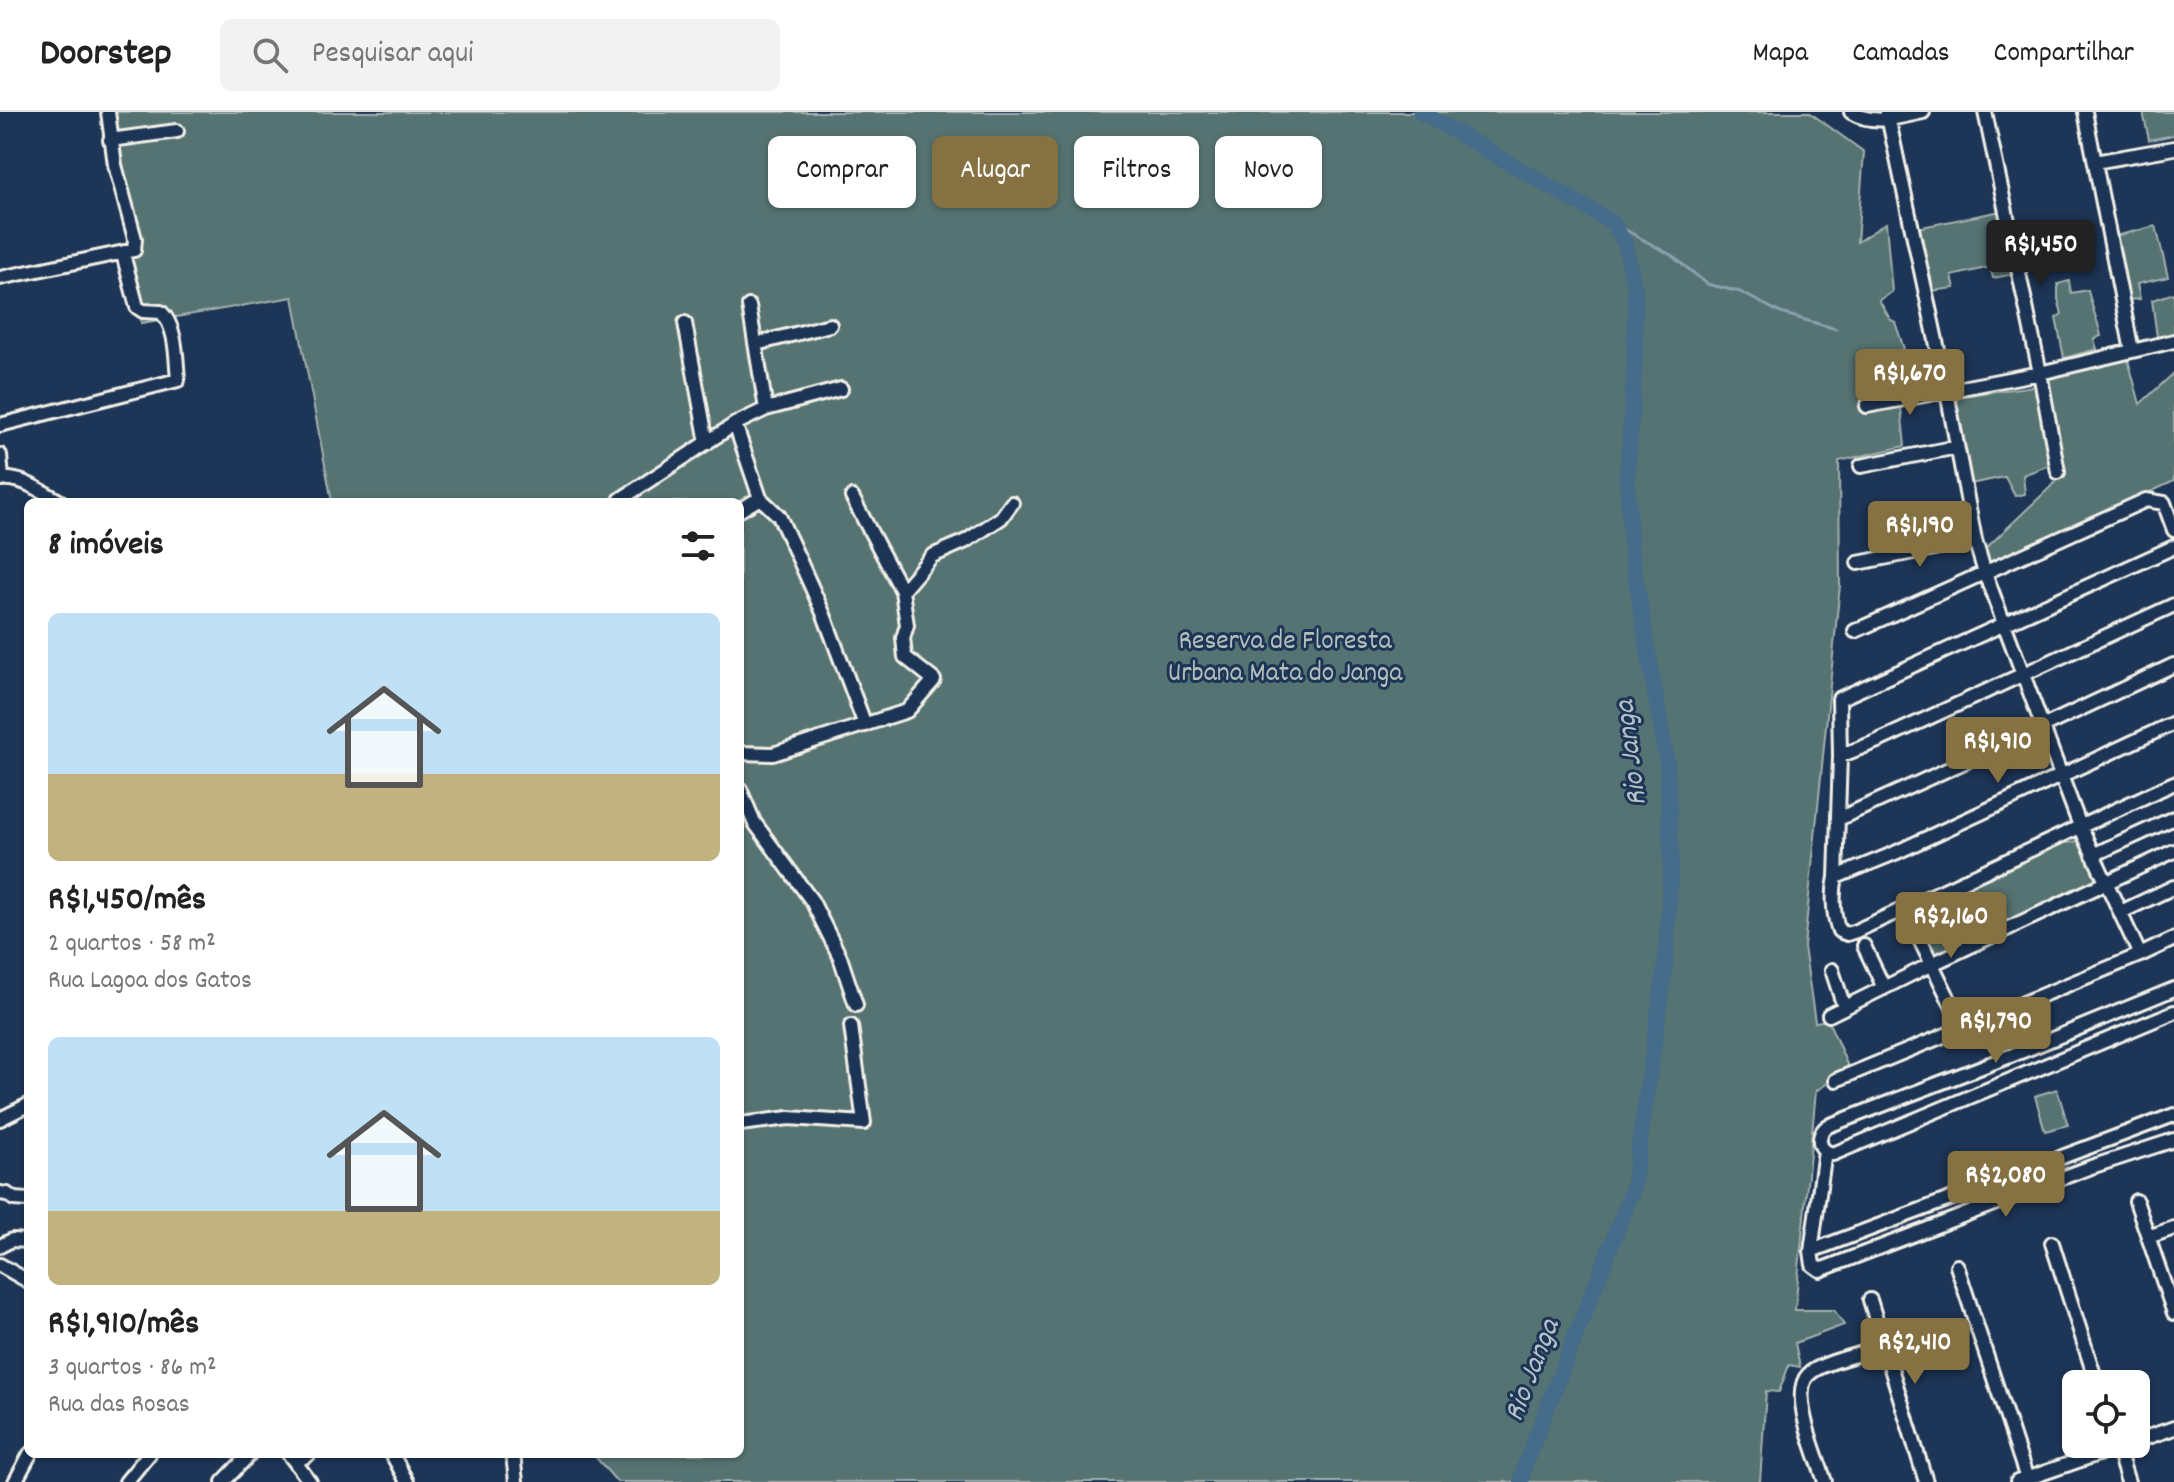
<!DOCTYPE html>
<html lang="pt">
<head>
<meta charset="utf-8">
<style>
	:root { --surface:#fff; --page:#f2f2f2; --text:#222; --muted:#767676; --line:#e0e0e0; --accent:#857141 }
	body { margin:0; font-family:Dekko,sans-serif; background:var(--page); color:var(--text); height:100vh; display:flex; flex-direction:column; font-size:30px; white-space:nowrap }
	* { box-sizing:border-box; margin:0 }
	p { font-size:26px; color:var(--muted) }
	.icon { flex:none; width:44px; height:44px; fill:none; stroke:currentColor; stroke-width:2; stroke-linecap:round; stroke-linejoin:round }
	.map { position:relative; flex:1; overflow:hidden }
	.details { position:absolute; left:24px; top:386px; width:720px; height:960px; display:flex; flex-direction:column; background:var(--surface); border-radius:12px; box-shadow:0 2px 6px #0004 }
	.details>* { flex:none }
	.hud { position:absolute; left:768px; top:24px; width:760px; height:72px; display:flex; gap:16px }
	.tools { position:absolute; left:2062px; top:1258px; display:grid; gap:16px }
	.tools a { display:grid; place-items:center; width:88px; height:88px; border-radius:12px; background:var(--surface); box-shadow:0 2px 6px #0004; font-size:40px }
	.price { position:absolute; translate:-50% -68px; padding:0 18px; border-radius:8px; background:var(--accent); color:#fff; font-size:26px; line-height:52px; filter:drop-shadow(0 2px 4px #0008) }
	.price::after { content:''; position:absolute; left:50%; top:48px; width:24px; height:18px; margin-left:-12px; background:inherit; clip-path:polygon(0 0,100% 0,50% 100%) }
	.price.on { background:#222; color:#fff }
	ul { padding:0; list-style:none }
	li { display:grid; align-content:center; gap:16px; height:424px; padding:0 24px }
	li span { display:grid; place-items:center; height:248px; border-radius:12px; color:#555 }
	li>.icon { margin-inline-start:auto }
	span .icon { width:144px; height:144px; fill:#fffc; stroke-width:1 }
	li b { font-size:34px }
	h2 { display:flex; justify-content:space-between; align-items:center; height:96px; padding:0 24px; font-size:34px }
	.tag { padding:0 28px; border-radius:12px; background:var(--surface); box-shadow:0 2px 6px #0004; font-size:28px; line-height:72px }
	.tag.on { background:var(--accent); color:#fff }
	header { display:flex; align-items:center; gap:48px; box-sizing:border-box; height:112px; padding:0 40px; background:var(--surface); border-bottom:2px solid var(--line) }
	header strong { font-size:38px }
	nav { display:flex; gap:44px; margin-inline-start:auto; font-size:28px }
	.search { width:560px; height:72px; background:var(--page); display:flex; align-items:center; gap:20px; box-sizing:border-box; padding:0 28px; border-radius:12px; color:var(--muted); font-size:30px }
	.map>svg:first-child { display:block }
</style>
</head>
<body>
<header>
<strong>Doorstep</strong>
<div class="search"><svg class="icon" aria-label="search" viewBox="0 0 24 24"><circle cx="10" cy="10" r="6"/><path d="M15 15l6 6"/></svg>Pesquisar aqui</div>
<nav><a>Mapa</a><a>Camadas</a><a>Compartilhar</a></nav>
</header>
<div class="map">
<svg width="2174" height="1370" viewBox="0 0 2174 1370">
	<rect width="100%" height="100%" fill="#1d3557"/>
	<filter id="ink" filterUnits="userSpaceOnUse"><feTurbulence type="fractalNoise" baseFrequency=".0125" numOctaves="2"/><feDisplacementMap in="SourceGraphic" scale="16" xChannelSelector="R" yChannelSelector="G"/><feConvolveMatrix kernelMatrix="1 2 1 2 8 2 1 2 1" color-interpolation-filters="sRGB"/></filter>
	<g filter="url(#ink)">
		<path fill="#547372" stroke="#a4b2ad" stroke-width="2" d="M 115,0 L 1809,0 L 1864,40 L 1857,130 L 1886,111 L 1892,180 L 1879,188 L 1890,207 L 1895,210 L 1904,237 L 1869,249 L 1864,301 L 1901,296 L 1905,334 L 1839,349 L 1840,473 L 1804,835 L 1815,910 L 1828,908 L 1849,957 L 1816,979 L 1795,1198 L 1834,1198 L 1844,1213 L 1795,1231 L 1800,1255 L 1789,1253 L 1779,1280 L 1766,1279 L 1760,1370 L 617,1370 L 593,1342 L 740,1342 L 740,390 L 332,390 L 293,185 L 141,211 L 116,33 Z
			M 2143,0 L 2174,0 L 2174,23 L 2149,28 Z
			M 2001,99 L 2014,162 L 1993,166 L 1990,155 L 1952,164 L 1955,176 L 1932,179 L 1917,116 Z
			M 2156,114 L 2168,165 L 2137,172 L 2140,187 L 2128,188 L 2115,124 Z
			M 2069,169 L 2071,181 L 2088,178 C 2091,194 2098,208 2101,224 L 2094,227 L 2097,237 L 2064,246 L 2056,206 L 2062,202 L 2058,187 L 2058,172 Z
			M 2174,181 L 2174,222 L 2157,225 L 2152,188 Z
			M 2128,248 L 2140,292 L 2174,261 L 2174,369 L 1988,455 L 1983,439 L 2062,364 L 2047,265 Z
			M 2034,274 L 2052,352 L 2023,363 L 2025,382 L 2015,384 L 2005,365 L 1970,372 L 1954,285 Z
			M 2057,729 L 2068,731 L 2078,729 L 2099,768 L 1934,843 L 1910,798 Z
			M 2057,977 L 2068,1013 L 2045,1019 L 2035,984 Z
			M 2089,1261 L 2092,1272 L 2076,1272 L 2076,1332 L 2100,1332 L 2070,1342 L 2064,1323 L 2073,1316 L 2071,1301 L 2076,1299 L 2064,1271 Z"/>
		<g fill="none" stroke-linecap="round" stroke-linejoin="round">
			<path stroke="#8ba1b0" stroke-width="3" d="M 1428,5 L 1432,0
				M 1613,111 L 1671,143 L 1707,172 L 1740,180 L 1781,201 L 1836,217"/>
			<path stroke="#456c8b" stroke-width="16" d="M 1421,0 L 1613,111 L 1625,132 L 1635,178 L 1635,248 L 1627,365 L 1631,439 L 1667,651 L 1671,746 L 1666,849 L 1633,1077 L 1524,1355 L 1521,1370"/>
			<defs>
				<path id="minor" d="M 1851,0 C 1874,14 1898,5 1923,0
					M 1887,0 L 1947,280 L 1975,428 L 1985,461 L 2080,714 L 2140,843
					M 1985,0 L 2040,261 L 2058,360
					M 2085,0 L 2132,239
					M 110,28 L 177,19
					M 2095,50 L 2174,36
					M 0,166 L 134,138 L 135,127 L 115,53 L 108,0
					M 685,211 L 707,331
					M 756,232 L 830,213
					M 1867,294 L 2040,261 L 2174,229
					M 766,297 L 841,277
					M 735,312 L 760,386 L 779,404 L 798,445 L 824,503 L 865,613
					M 0,313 L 178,268 C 176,247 177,215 161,200 L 143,199 L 137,195 L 123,142
					M 0,343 L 2,366
					M 1861,354 L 1957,335
					M 0,367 C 22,364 42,380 61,390
					M 852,385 L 902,479
					M 622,390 L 621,387 L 735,312 L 766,297 L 749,194
					M 740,398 L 760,386
					M 2174,435 L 1839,587 L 1840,644 L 1836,765 C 1832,782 1833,803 1839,819 L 1847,822 L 1856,819 L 2174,671
					M 1858,451 L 1975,428
					M 1855,519 L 2146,388 L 2164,391 L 2174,418
					M 740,641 L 773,642 L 907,599 L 934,568 L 905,545 L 903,526 L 907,513 L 902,479 L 932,444 L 966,429 L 1001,406 L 1012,391
					M 1840,644 L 1878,629 L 2174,493
					M 740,677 L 754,710 L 812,789 L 840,845 L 856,893
					M 1838,707 L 2042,615 L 2174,553
					M 2093,743 L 2174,706
					M 1836,765 L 1895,741 L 2174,611
					M 1905,797 L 1963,916
					M 2121,800 L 2174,775
					M 1864,834 L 1884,876
					M 1832,858 L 1844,895
					M 2174,877 L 2013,943 L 1828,1014 C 1816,1022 1817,1039 1833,1042 L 2174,900
					M 1829,903 L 1932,852 L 2174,739
					M 1836,968 L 2140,843 L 2174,827
					M 0,1007 L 28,993
					M 740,1012 L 789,1006 L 864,1011 L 851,914
					M 1825,1039 L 1811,1139 L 1813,1153 L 1820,1158 L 2091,1055 L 2174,1028
					M 0,1081 L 7,1082 L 14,1087 L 28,1088
					M 2136,1089 L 2174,1201
					M 2148,1125 L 2174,1116
					M 2052,1131 L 2097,1272
					M 0,1134 L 12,1128 L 28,1129
					M 1811,1139 L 2174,1003
					M 0,1153 L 28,1169
					M 1957,1154 L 2028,1370
					M 1870,1188 L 1926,1370
					M 2136,1329 L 2174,1316
					M 2116,1332 L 2128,1370
					M 289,1342 L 310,1370
					M 392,1342 L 407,1370
					M 513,1342 L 516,1370
					M 295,1350 L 309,1342
					M 15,1370 L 30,1342
					M 126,1370 L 149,1342
					M 223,1370 L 250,1342
					M 1825,1370 C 1818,1346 1789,1283 1808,1263 C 1820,1250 1866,1241 1884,1235
					M 2017,1370 L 2127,1332"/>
			</defs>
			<use href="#minor" stroke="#f4f1e8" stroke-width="18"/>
			<use href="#minor" stroke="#1d3557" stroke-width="12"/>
		</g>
	</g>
	<g text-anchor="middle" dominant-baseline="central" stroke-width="6" stroke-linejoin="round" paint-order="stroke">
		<g font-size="28" fill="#b4bfb9" stroke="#1d3557">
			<text x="1285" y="531">Reserva de Floresta<tspan x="1285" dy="32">Urbana Mata do Janga</tspan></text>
		</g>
		<g font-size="30" font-style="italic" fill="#b7c2c7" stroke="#1d3557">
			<text transform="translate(1633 641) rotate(-97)">Rio Janga</text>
			<text transform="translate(1534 1259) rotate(-69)">Rio Janga</text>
		</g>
	</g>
</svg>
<div class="tools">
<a><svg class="icon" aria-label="locate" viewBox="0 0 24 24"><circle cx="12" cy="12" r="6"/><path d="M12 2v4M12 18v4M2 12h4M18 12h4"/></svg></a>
</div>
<b class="price on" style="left:2041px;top:176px">R$1,450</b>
<b class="price" style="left:1910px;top:305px">R$1,670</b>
<b class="price" style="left:1920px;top:457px">R$1,190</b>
<b class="price" style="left:1998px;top:673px">R$1,910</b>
<b class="price" style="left:1951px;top:848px">R$2,160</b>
<b class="price" style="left:1996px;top:953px">R$1,790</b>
<b class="price" style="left:2006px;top:1107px">R$2,080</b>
<b class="price" style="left:1915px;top:1274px">R$2,410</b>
<div class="hud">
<a class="tag">Comprar</a>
<a class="tag on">Alugar</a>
<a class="tag">Filtros</a>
<a class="tag">Novo</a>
</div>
<section class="details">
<h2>8 imóveis<svg class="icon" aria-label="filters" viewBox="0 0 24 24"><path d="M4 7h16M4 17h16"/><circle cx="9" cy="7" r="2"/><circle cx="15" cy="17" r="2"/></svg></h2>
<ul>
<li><span style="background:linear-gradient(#bfe0f5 65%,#c2b280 0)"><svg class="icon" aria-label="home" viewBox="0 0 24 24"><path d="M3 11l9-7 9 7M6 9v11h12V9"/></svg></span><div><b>R$1,450/mês</b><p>2 quartos · 58 m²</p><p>Rua Lagoa dos Gatos</p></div></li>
<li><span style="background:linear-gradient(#bfe0f5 70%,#c2b280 0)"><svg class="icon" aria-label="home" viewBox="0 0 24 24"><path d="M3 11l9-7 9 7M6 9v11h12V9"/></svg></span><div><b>R$1,910/mês</b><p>3 quartos · 86 m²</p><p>Rua das Rosas</p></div></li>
</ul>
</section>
</div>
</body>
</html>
